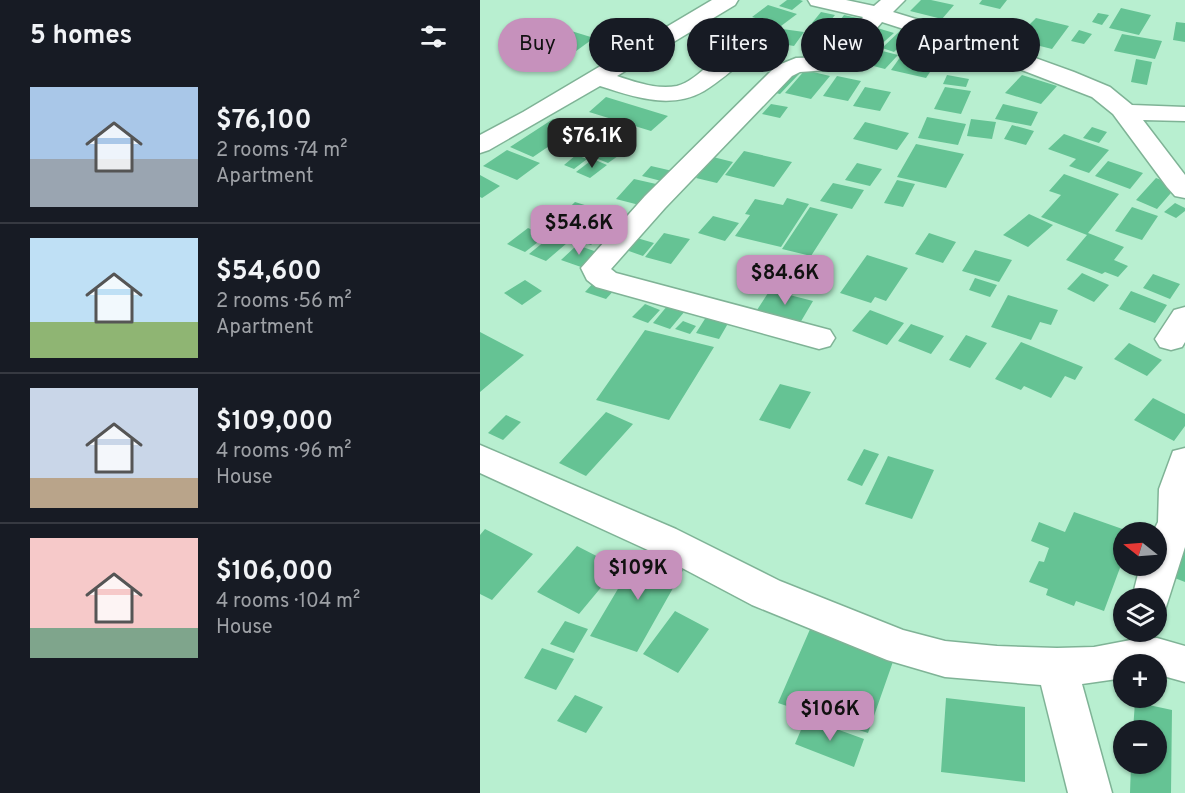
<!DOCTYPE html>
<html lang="en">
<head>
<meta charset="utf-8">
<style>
	:root { --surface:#171b24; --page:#242831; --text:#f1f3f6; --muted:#9ea1a6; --line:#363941; --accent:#c691bc }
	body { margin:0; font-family:Overpass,sans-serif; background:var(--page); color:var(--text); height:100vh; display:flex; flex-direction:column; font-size:22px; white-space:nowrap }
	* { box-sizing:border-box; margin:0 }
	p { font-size:20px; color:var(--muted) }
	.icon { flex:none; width:33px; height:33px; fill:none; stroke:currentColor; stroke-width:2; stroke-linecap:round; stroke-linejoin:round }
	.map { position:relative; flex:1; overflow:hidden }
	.panel { display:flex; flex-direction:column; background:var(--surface); width:480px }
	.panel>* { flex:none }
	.top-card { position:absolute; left:18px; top:18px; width:570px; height:54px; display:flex; gap:12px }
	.needle { width:39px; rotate:287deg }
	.buttons { position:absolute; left:633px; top:522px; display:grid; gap:12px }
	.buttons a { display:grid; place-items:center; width:54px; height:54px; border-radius:50%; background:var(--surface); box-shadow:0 2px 4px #0004; font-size:30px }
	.price { position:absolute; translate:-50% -51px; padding:0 14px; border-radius:12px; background:var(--accent); color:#111; font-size:20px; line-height:39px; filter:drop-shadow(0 2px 3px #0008) }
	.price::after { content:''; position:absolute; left:50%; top:36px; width:18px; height:14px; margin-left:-9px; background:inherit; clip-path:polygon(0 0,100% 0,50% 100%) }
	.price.selected { background:#222; color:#fff }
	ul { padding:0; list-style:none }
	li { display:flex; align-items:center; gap:18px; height:150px; padding:0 30px }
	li+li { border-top:2px solid var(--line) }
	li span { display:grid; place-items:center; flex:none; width:168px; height:120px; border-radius:0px; color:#555 }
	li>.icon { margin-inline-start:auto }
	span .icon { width:72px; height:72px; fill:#fffc; stroke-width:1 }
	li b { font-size:26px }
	h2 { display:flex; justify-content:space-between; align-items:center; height:72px; padding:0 30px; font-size:26px }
	.chip { padding:0 21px; border-radius:27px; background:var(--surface); box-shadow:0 2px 4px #0004; font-size:21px; line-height:54px }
	.chip.selected { background:var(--accent); color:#111 }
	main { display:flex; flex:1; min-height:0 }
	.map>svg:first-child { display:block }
</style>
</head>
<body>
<main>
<section class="panel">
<h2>5 homes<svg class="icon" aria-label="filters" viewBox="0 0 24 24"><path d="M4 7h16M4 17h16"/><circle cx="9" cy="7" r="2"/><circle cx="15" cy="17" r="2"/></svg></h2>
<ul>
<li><span style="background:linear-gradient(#a9c7e8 60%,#9aa5b1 0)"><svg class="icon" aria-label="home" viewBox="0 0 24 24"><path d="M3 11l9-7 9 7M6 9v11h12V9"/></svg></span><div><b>$76,100</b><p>2 rooms · 74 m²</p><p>Apartment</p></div></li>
<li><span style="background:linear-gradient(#bfe0f5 70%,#8fb573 0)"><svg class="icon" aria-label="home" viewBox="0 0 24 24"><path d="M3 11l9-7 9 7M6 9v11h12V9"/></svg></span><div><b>$54,600</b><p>2 rooms · 56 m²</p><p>Apartment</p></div></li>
<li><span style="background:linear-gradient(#c9d6e8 75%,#b9a48a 0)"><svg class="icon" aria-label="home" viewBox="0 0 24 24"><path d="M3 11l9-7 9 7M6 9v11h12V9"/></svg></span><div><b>$109,000</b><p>4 rooms · 96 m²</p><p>House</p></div></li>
<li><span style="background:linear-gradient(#f6c9c9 75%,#7fa58c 0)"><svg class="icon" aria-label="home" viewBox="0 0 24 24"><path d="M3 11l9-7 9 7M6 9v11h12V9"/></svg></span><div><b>$106,000</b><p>4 rooms · 104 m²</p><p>House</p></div></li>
</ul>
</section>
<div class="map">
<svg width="705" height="793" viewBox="0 0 705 793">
	<rect width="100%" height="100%" fill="#b8efd0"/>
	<path fill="#65c394" d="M 307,0 L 320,0 L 323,1 L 312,10 L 299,6 Z
		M 441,0 L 451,0 L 474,5 L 462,19 L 430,11 Z
		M 502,0 L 527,0 L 520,9 L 499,4 Z
		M 288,5 L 317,14 L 301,26 L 272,17 Z
		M 641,8 L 671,15 L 659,35 L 629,28 Z
		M 341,12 L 355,15 L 347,25 L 332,23 Z
		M 618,13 L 629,15 L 622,25 L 612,22 Z
		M 364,15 L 387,20 L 372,37 L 350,33 Z
		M 556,18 L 589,26 L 572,49 L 540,41 L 545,34 L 541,33 Z
		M 696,22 L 705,23 L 705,42 L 693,40 Z
		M 288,27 L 324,32 L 314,46 L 278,40 Z
		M 394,27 L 414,33 L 397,48 L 377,43 Z
		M 422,29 L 434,32 L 414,52 L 402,48 Z
		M 88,30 L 114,38 L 92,54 L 65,46 Z
		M 599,30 L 612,34 L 604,44 L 591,41 Z
		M 642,34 L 682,41 L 675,59 L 634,51 Z
		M 347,36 L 355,41 L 344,45 L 336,39 Z
		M 431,41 L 466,48 L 456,62 L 421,55 Z
		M 387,47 L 418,55 L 405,69 L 374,61 Z
		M 421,56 L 456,63 L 446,78 L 411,70 Z
		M 656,59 L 672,62 L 667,85 L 651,82 Z
		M 325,70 L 350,76 L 331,99 L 305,93 Z
		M 308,71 L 319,74 L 300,94 L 288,91 Z
		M 467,75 L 489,79 L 486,87 L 463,84 Z
		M 542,75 L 577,86 L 561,104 L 525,93 Z
		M 357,76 L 381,81 L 368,101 L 343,96 Z
		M 385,87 L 411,92 L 400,111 L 373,106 Z
		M 465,87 L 491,91 L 481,114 L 454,109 Z
		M 126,97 L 188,116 L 171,131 L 109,112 Z
		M 291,104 L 308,107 L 300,118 L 282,114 Z
		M 523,104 L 558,112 L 551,126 L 515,119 Z
		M 447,117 L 486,124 L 478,145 L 438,138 Z
		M 73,119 L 96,128 L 53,157 L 30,147 Z
		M 491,119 L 516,122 L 512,139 L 487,136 Z
		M 385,122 L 429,133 L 417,150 L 373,139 Z
		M 532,125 L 554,131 L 546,145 L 524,139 Z
		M 612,127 L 627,132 L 619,143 L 603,138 Z
		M 584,134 L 629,150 L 609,173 L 589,166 L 596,159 L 568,149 Z
		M 136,141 L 151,147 L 128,163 L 113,157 Z
		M 436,144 L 484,154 L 466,188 L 417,177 Z
		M 27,150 L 60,163 L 37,180 L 3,166 Z
		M 264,151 L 312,162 L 294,187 L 245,175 Z
		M 96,155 L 107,159 L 94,169 L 84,165 Z
		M 233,157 L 253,162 L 237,183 L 216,178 Z
		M 113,159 L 127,165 L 110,178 L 96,172 Z
		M 628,161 L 663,173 L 650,189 L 615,176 Z
		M 377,163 L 402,169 L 390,186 L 365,180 Z
		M 171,166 L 197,172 L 189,183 L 162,176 Z
		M 584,174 L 639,194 L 608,233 L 644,247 L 634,260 L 648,266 L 638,277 L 625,272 L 622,274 L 586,260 L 607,235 L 561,217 L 581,195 L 569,191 Z
		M 0,175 L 20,186 L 2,198 L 0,197 Z
		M 676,178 L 697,186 L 677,209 L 656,200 Z
		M 154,179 L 185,186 L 167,207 L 136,199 Z
		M 417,180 L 435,184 L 423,207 L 404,203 Z
		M 353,183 L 384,190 L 372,209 L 340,201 Z
		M 307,198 L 329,204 L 301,247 L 255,236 L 270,215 L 265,214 L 275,199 L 303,205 Z
		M 95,202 L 140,216 L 111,245 L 65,231 Z
		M 695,203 L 705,208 L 705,211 L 696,218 L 684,212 Z
		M 330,207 L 358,214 L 331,256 L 302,249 Z
		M 652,207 L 678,216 L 662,240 L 635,231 Z
		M 549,214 L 573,225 L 548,247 L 523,235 Z
		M 233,216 L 259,223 L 245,241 L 218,233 Z
		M 48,228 L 66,236 L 45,252 L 27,244 Z
		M 184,233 L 210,239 L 191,264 L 165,257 Z
		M 449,233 L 476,242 L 463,263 L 435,254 Z
		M 71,236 L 87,243 L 66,261 L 49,254 Z
		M 157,238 L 174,243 L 163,256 L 146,250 Z
		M 97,245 L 117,252 L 101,267 L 81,260 Z
		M 495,250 L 532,260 L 519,282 L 482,271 Z
		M 387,255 L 428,268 L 406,301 L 395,297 L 391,303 L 360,293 Z
		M 602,273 L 629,285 L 614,302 L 587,289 Z
		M 673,274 L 700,284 L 690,299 L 663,288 Z
		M 495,278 L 517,285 L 510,297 L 489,290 Z
		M 45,280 L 62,291 L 42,305 L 24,293 Z
		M 116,280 L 137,287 L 126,299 L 105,292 Z
		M 290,290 L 333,301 L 320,323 L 277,310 Z
		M 651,291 L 687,305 L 675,323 L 639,309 Z
		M 528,295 L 578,310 L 571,325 L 560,322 L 551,340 L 511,327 Z
		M 165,304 L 180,310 L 168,323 L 152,317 Z
		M 188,305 L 205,311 L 190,329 L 173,323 Z
		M 390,310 L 424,323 L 407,345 L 372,331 Z
		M 228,314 L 250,320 L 239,339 L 216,333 Z
		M 203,321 L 216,326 L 210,334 L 195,329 Z
		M 431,324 L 464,336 L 451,354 L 418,341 Z
		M 165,330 L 234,347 L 189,420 L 116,400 Z
		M 0,332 L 44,355 L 0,392 Z
		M 486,335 L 507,343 L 490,368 L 469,360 Z
		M 541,342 L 603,367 L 595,380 L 585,376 L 571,398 L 544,386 L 541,390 L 515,379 Z
		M 649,343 L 682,360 L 667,376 L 634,359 Z
		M 300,384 L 331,392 L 310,429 L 279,420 Z
		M 673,398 L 705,414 L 705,426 L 694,441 L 654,420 Z
		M 126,412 L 153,424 L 106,476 L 79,463 Z
		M 26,415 L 41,422 L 23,440 L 8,433 Z
		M 384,449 L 399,454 L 382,486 L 367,480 Z
		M 408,456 L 454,470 L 432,519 L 385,504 Z
		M 594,512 L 651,532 L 644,532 L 644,557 L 624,611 L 596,601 L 594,606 L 566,595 L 568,589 L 549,582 L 559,561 L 564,562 L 569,548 L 551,541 L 559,522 L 585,532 Z
		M 5,529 L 53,554 L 12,600 L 0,594 L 0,535 Z
		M 705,532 L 705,582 L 687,575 Z
		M 97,546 L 138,567 L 99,614 L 57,592 Z
		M 161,550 L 206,565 L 157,652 L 110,636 Z
		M 195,611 L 229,629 L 198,673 L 163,654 Z
		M 85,621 L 108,629 L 94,653 L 70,644 Z
		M 331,627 L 416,653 L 388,733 L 298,703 Z
		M 62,648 L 94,659 L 76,690 L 44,678 Z
		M 95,695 L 123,707 L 106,733 L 77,721 Z
		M 466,698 L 545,707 L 545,782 L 461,772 Z
		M 655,702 L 692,710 L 691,793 L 650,793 L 651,764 L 676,764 L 676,730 L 653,730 Z
		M 326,718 L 384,739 L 374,767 L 315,744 Z"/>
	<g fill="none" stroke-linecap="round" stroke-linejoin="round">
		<defs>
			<path id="street" d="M 232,0 L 258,0 L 255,5 L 137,76 C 155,82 177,90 197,86 C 222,80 239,44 265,50 L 269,55 L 265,60 C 252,70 239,82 224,91 C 191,110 154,97 120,86 L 9,150 L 0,153 L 0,135 L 43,112 Z
				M 328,0 L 366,0 L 394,6 L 401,0 L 425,0 L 413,12 L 508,41 L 594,72 L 630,87 L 652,105 L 705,107 L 705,121 L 663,120 L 705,175 L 705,198 L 695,196 L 687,187 L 633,114 L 612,97 L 492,51 L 402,22 L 362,69 L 320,72 L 312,76 L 185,208 L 131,269 L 136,273 L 350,330 L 355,338 L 350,346 L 339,349 L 116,287 L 107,280 L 101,268 L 165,196 L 296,66 L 316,58 L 347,57 L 383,17 L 331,5 Z
				M 705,307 L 705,342 L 702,347 L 691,350 L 680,347 L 675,339 L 694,310 Z
				M 0,445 L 196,529 L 300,581 L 423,630 L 465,641 L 517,646 L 577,648 L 614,647 L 656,639 L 677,638 L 705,646 L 705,682 L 676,674 L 676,664 L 644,664 L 644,678 L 602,684 L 632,793 L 588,793 L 561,685 L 465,677 L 407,660 L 272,605 L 170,551 L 0,473 Z
				M 705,448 L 705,547 L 685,610 L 676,613 L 676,598 L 652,598 L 660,566 L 676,566 L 676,532 L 673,532 L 678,522 L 679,489 L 693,451 Z"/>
		</defs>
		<use href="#street" stroke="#7fb396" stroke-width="3"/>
		<use href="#street" fill="#fff" fill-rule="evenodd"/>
	</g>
</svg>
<div class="buttons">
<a><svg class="needle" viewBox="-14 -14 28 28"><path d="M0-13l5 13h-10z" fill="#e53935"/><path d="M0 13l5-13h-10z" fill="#9ea1a6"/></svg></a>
<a><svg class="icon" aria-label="layers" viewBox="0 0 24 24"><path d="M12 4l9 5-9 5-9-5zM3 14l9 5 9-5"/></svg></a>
<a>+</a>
<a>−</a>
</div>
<b class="price selected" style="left:112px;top:169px">$76.1K</b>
<b class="price" style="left:99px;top:256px">$54.6K</b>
<b class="price" style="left:305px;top:306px">$84.6K</b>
<b class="price" style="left:158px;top:601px">$109K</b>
<b class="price" style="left:350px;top:742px">$106K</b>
<div class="top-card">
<a class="chip selected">Buy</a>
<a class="chip">Rent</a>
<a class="chip">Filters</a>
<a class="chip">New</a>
<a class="chip">Apartment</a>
</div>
</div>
</main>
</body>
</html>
